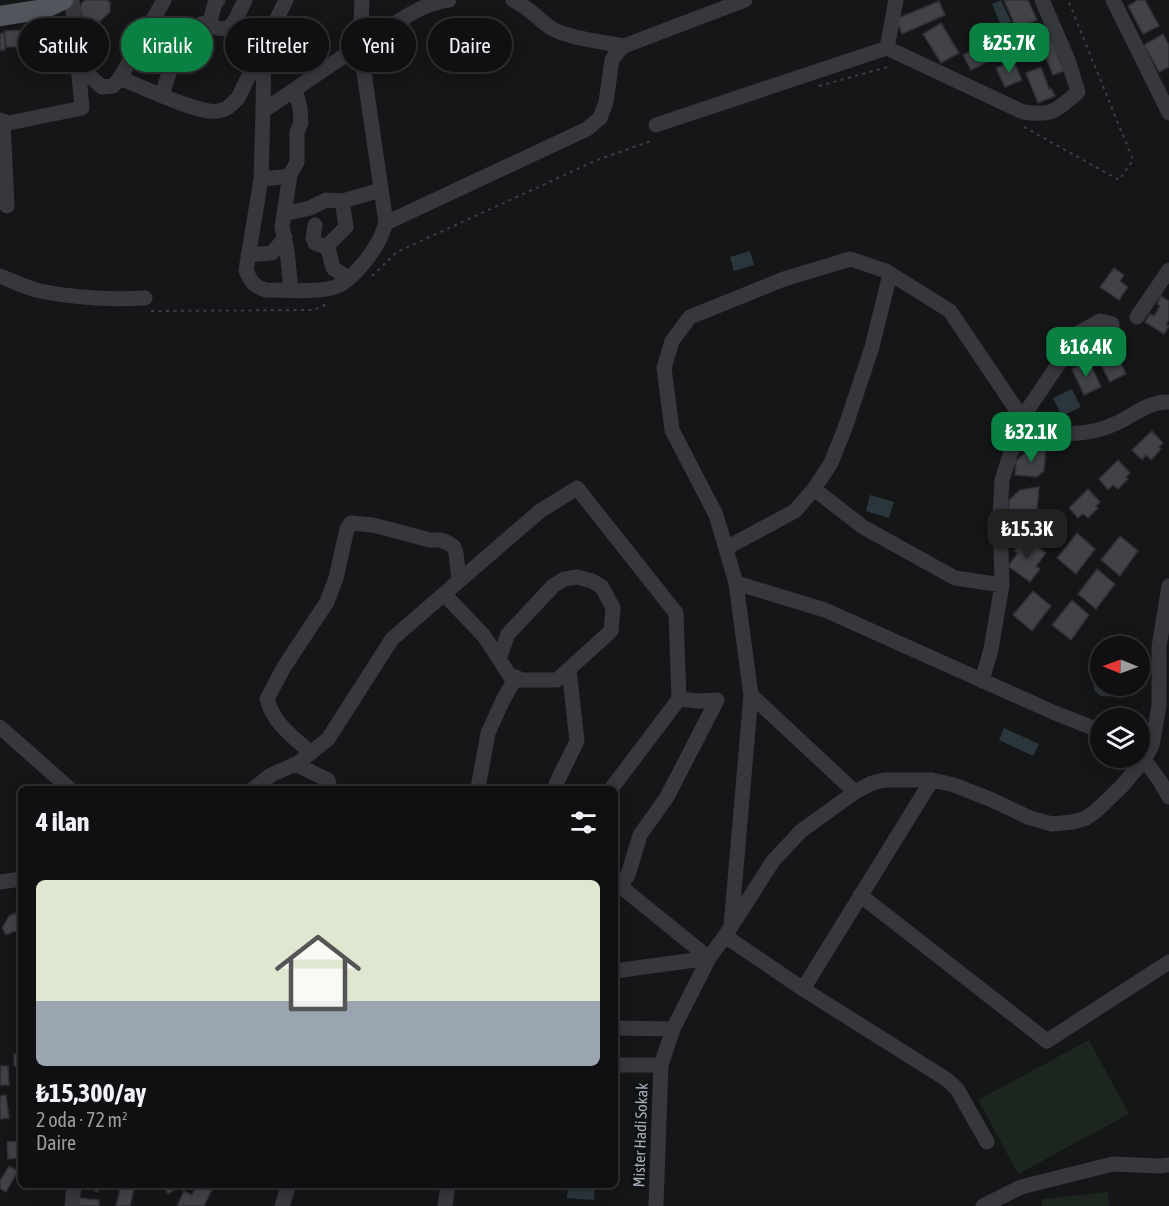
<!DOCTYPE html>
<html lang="tr">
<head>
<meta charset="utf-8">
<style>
	:root { --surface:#101012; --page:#19191b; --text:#f1f3f6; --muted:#9c9d9f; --line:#303032; --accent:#0b8043 }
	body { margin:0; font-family:"Asap Condensed",sans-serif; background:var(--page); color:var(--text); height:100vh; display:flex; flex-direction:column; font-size:22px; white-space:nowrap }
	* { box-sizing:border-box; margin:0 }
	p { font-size:20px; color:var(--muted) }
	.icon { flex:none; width:33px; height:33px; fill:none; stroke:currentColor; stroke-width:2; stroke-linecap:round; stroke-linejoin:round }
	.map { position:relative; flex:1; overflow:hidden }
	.sheet { position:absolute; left:18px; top:786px; width:600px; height:402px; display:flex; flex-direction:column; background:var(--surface); border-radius:9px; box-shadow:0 3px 15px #0003,0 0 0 2px var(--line) }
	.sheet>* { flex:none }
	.banner { position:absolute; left:18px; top:18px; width:600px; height:54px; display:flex; gap:12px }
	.needle { width:39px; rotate:271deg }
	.tools { position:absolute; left:1090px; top:636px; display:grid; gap:12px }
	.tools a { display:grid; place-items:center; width:60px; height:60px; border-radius:50%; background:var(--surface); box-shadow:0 3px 15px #0003,0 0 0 2px var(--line); font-size:30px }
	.price { position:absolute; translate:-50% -51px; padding:0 14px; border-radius:12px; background:var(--accent); color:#fff; font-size:20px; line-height:39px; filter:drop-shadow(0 2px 3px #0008) }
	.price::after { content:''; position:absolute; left:50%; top:36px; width:18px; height:14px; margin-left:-9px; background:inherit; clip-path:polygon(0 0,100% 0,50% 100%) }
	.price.selected { background:#222; color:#fff }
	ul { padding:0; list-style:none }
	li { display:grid; align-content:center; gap:12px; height:318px; padding:0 18px }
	li span { display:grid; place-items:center; height:186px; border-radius:9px; color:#555 }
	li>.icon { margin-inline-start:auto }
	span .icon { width:108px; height:108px; fill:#fffc; stroke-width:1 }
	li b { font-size:26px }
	h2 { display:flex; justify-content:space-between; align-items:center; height:72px; padding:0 18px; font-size:26px }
	.chip { padding:0 21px; border-radius:27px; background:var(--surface); box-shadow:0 3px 15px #0003,0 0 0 2px var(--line); font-size:21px; line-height:54px }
	.chip.selected { background:var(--accent); color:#fff }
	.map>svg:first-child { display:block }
</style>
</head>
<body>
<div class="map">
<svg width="1169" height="1206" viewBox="0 0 1169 1206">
	<rect width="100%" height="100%" fill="#151618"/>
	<path fill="#1d261e" d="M 1089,1040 L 1129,1114 L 1018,1174 L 978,1100 Z
		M 1108,1192 L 1109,1206 L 1042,1206 L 1042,1199 Z"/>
	<path fill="#2b363c" d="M 1001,0 L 1011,22 L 1001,26 L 992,4 Z
		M 750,251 L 754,265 L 734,271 L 730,257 Z
		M 1072,389 L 1081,407 L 1062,416 L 1053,398 Z
		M 870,495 L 894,502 L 889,518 L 866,511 Z
		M 1101,675 L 1101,686 L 1116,686 C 1115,694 1109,698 1101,696 L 1095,691 C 1092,684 1094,678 1101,675 Z
		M 1004,728 L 1039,744 L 1033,756 L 999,740 Z
		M 568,1185 L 595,1185 L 594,1200 L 567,1198 Z"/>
	<path fill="#414348" stroke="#2f3034" stroke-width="1.5" d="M 85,0 L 108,0 L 108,2 L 110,2 L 110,12 L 96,25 L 87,24 L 81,20 L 82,13 L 80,13 L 81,4 Z
		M 1004,0 L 1028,0 L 1037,20 L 1016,28 Z
		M 1138,0 L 1145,0 L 1159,26 L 1143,34 L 1128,6 Z
		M 939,1 L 945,15 L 902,34 L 896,19 Z
		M 941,23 L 959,53 L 941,63 L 923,34 Z
		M 23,30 L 23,36 L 27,36 L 29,38 L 29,42 L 37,42 L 38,57 L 20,58 L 19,47 L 6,47 L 5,31 Z
		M 1006,32 L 1014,50 L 999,56 L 991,38 Z
		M 4,33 L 5,50 L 0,50 L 0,34 Z
		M 1163,34 L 1169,45 L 1169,67 L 1159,72 L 1144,45 Z
		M 1050,36 L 1064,71 L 1053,75 L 1039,40 Z
		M 986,43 L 994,59 L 971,70 L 963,55 Z
		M 1013,60 L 1022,80 L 1005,87 L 996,68 Z
		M 1041,67 L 1049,89 L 1051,88 L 1055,96 L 1038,103 L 1026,73 Z
		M 1114,268 L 1124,275 L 1120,281 L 1128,287 L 1119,300 L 1100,287 Z
		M 1161,296 L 1169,301 L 1169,320 L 1166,324 L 1169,326 L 1164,334 L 1145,322 L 1150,314 L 1154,316 L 1160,306 L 1157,304 Z
		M 1115,351 L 1126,374 L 1110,382 L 1098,359 Z
		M 1089,361 L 1101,387 L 1084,395 L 1072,369 Z
		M 1152,431 L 1163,443 L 1159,447 L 1161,449 L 1151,460 L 1146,455 L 1142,460 L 1132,450 Z
		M 1046,448 L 1044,471 L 1037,477 L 1015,475 L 1016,461 L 1027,451 Z
		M 1118,460 L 1130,473 L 1126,477 L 1128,479 L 1118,489 L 1113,485 L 1108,490 L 1099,479 Z
		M 1039,487 L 1037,511 L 1031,517 L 1008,515 L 1009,500 L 1020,490 Z
		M 1088,489 L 1100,502 L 1096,506 L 1098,508 L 1088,518 L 1083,514 L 1078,518 L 1069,508 Z
		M 1077,533 L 1095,549 L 1076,574 L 1057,558 Z
		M 1120,536 L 1138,551 L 1120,576 L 1101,560 Z
		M 1024,537 L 1046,553 L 1036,566 L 1040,569 L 1030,582 L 1008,566 L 1018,553 L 1014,551 Z
		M 1097,569 L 1115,584 L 1096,609 L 1078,594 Z
		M 1033,591 L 1051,606 L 1032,631 L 1013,615 Z
		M 1072,600 L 1089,615 L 1071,640 L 1052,625 Z
		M 15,913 L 18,919 L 21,919 L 21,933 L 14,931 L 6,935 L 2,928 L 9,916 Z
		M 14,1054 L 21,1054 L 21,1072 L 20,1066 L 14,1066 Z
		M 1,1066 L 8,1066 L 9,1085 L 0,1085 Z
		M 6,1095 L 9,1118 L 0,1119 L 0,1096 Z
		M 21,1141 L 21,1158 L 8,1159 L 7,1142 Z
		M 9,1166 L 18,1171 L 6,1192 L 0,1188 L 0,1181 Z
		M 83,1185 L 101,1185 L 98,1192 Z
		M 121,1185 L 135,1185 L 130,1206 L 116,1206 Z
		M 162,1185 L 182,1185 L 168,1194 Z
		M 197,1185 L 211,1185 L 214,1186 L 204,1206 L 177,1206 L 184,1191 L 192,1195 Z
		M 78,1198 L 99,1200 L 99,1206 L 77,1206 Z"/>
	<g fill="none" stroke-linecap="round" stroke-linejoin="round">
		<path stroke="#3c3f44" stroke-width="2" stroke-dasharray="3 4.5" stroke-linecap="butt" d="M 819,86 L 891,66
			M 1024,127 L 1119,180 L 1133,160 L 1068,0
			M 372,276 L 397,252 L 597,160 L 654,140
			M 151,311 L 314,310 L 327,304"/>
		<path stroke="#36383d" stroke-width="15" d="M 362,0 L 360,45 L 386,223
			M 513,0 C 527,6 538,19 551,28 C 567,38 604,42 624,46
			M 1113,0 L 1169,113
			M 209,25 L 215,3 L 218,0
			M 264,47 L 263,111 C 303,84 342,56 383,31 C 404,18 424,3 449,0
			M 887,48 L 1023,112 C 1054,116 1055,111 1078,92 L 1068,60 L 1042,0
			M 78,66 L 102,87 L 113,86 L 120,78 L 164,0
			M 120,78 C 140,86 200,115 218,111 C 227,110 232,104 238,98 L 286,0
			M 162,95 C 169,74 180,29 204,23 C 233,37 233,24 245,0
			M 263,111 L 261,179 L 246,270 C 251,282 253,286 266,290 C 286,290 317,293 335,287 C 350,282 369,258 377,244 C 381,238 383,230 386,223 L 587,129 L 600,118 L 606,102 L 612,60 L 616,54 L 624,46 L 745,0
			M 0,120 L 9,123 L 82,108 L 72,0
			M 3,121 L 7,206
			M 656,125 L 887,48 L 896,0
			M 261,179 L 282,177 L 290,175
			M 284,214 L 310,208 L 326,200 L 343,201 L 381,190
			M 315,225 L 313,238 L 315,243 L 328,248 L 333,268 L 348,278
			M 326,247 L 346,227 L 342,201
			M 248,255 L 272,253 L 285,238
			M 0,276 C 13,281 27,288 40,291 C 75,298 110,300 145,298
			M 291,290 L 287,250 L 282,227 L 290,175 L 297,162 L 297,132 L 301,123 L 300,108 L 295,89
			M 1137,317 L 1169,270
			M 814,489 L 863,527 L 955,578 L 1002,585
			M 726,548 L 795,511 L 814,489 L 831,463 L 845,428 L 872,347 L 890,274
			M 736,583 L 825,610 L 1055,713 L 1101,731
			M 444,594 L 484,636 L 512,679 L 516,677 L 520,680 L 557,680 L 611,631 L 613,608 L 602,587 L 592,581 L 577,577 L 564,579 L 553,586 L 508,634 L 499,659
			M 982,681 L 991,649 L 1002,585 L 1000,516 L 1002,480 L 1022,418 L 1080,332 L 1100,321 L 1112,324 L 1112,333 L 1094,341 L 1070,347
			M 751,695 L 855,792
			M 679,699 L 697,701 L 717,700
			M 0,727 L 70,789
			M 311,753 C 293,737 273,723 267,699 L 284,667 L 327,602 L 336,578 L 347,529 L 351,523 L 373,525 L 430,540 L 441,540 L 448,543 L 454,547 L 456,553 L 459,581
			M 1140,754 L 1160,781 L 1169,797
			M 293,765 L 299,766 L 328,780 L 330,789
			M 556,784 L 577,741 L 569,669
			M 253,789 L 271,775 L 298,763 L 328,739 L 392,639 L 540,511 L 577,488 L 676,613 L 679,699 L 611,789
			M 480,789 L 478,788 L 488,733 L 503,700 L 516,677
			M 0,882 L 21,879
			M 615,882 L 709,958 L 615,971
			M 620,886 L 628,875 L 640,835 L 667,797 L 717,700
			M 860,895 L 1047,1041 L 1169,962
			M 731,926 L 751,695 L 736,583 L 716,515 L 672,430 L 664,368 L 672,341 L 690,317 L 784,279 L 850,259 L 886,271 L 950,311 L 1022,418 C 1047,440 1089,436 1117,423 C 1134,415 1149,401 1169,402
			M 725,936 L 803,989 L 946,1079 L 957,1089 L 987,1142
			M 803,989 L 932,780
			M 615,1028 L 673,1029
			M 615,1065 L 661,1065
			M 72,1206 L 74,1185
			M 282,1206 L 289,1185
			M 445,1206 L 448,1185
			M 656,1206 L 661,1065 L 673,1029 L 709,958 L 725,936 L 773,861 L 801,831 L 855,792 L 872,783 L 884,780 L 932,780 L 954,785 L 992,800 L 1030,818 L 1052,824 L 1073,822 L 1086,818 L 1096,811 L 1121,787 L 1145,759 L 1152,745 L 1159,706 L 1159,647 L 1169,586
			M 983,1206 L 1021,1187 L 1113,1164 L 1160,1166 L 1169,1165"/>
		<path stroke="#52555c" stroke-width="20" d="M 0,16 L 44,9 L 63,0"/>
	</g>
	<g text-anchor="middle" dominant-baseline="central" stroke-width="6" stroke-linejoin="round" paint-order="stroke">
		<g font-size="16" fill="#a7adb9" stroke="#101113">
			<text transform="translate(640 1135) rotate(-88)">Mister Hadi Sokak</text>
		</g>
	</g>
</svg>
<div class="tools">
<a><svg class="needle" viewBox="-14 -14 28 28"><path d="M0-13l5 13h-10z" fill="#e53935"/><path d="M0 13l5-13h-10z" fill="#9c9d9f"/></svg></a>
<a><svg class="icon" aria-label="layers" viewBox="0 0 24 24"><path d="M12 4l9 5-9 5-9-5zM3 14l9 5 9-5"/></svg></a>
</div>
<b class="price" style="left:1009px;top:74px">₺25.7K</b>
<b class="price" style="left:1086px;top:378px">₺16.4K</b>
<b class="price" style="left:1031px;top:463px">₺32.1K</b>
<b class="price selected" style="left:1027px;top:560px">₺15.3K</b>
<div class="banner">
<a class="chip">Satılık</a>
<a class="chip selected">Kiralık</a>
<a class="chip">Filtreler</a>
<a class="chip">Yeni</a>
<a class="chip">Daire</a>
</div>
<section class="sheet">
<h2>4 ilan<svg class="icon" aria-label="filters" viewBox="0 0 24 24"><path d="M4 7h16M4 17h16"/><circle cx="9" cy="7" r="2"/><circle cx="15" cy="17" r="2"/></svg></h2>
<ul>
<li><span style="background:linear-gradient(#dfe7d0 65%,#9aa5b1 0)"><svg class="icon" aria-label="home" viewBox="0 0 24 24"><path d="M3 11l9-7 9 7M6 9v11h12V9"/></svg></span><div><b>₺15,300/ay</b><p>2 oda · 72 m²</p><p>Daire</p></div></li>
</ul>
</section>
</div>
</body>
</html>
